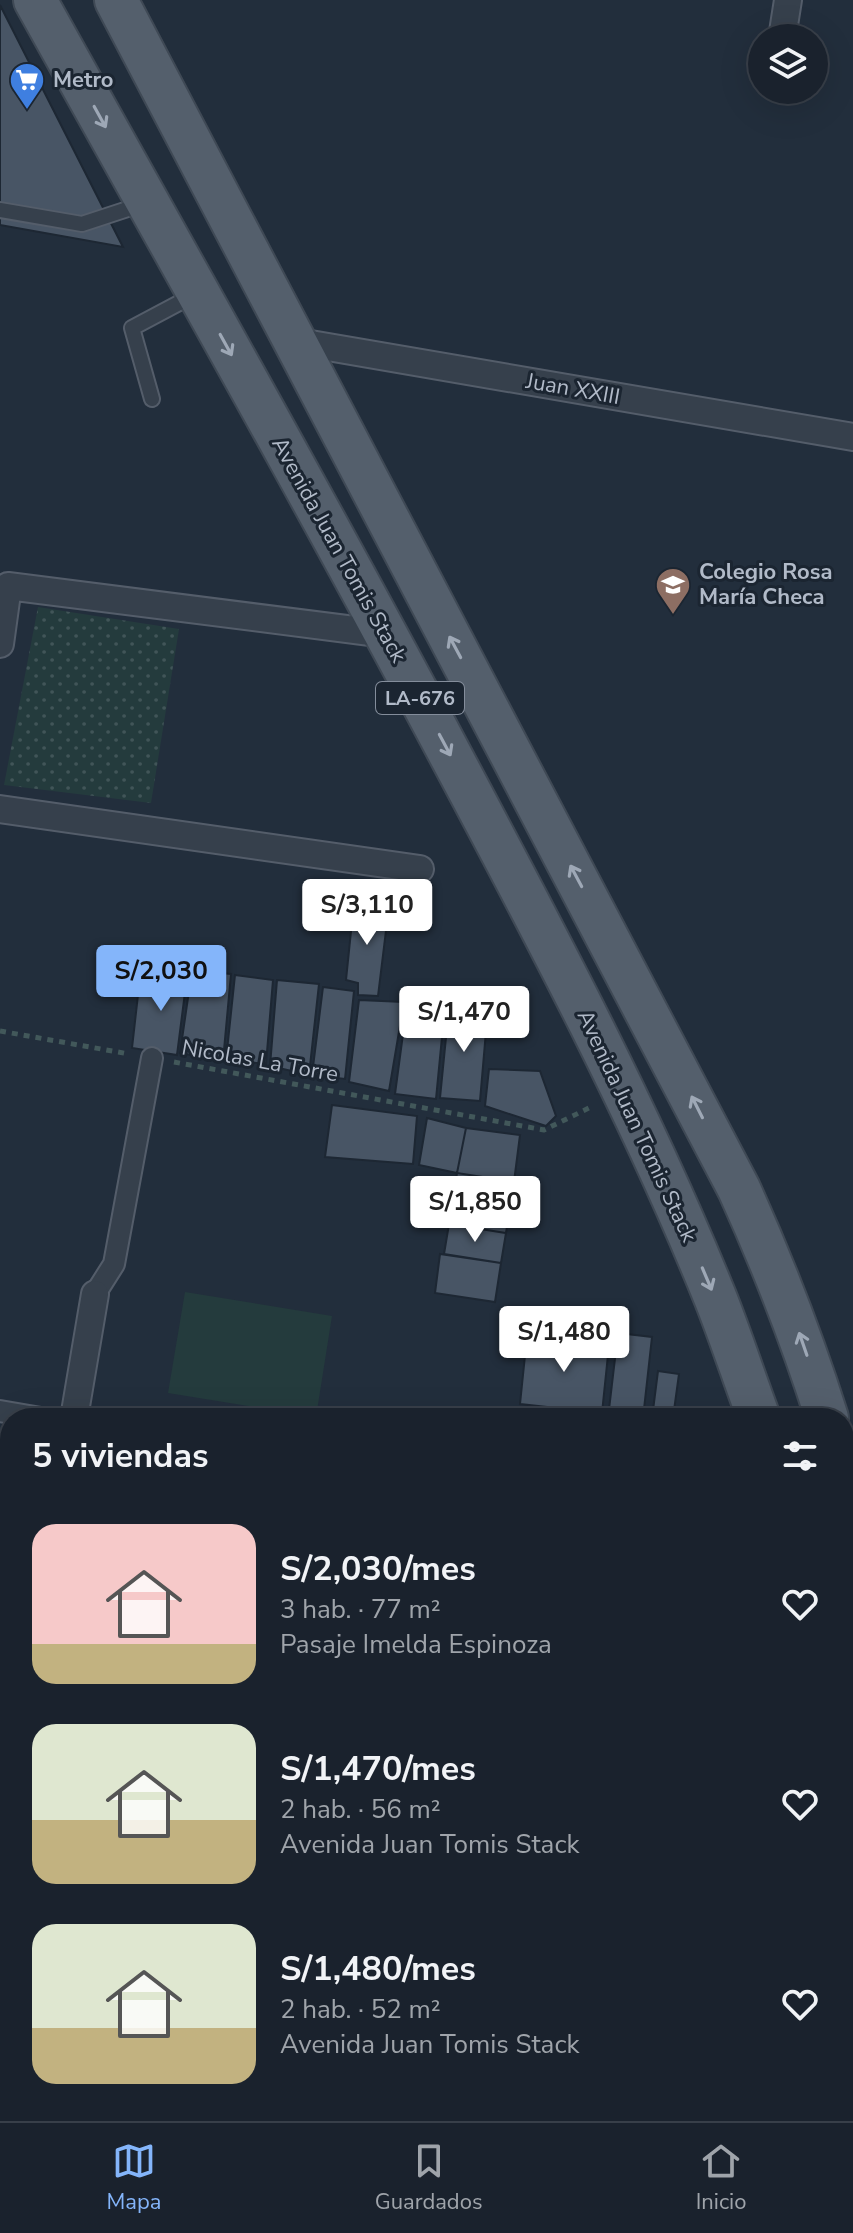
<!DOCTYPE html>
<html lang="es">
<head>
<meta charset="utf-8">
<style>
	:root { --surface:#1a222d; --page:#272f39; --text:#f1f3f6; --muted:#9fa4aa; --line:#383f49; --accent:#84b5fa }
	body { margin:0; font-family:"Nunito Sans",sans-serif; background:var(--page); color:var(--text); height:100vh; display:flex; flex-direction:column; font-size:30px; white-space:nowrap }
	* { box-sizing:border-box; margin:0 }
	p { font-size:26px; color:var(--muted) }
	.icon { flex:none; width:44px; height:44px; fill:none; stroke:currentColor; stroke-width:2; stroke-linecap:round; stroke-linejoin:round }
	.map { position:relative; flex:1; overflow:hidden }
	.sheet { position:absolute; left:0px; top:1408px; width:854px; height:714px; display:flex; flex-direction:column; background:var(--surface); border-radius:32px 32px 0 0; box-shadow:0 8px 32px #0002,0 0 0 2px var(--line) }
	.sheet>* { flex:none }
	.tools { position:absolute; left:748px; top:24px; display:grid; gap:16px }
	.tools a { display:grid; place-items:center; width:80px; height:80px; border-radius:50%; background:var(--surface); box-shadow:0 8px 32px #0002,0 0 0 2px var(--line); font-size:40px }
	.price { position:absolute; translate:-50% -68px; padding:0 18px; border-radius:8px; background:#fff; color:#222; font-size:26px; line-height:52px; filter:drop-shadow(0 2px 4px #0008) }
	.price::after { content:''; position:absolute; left:50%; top:48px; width:24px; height:18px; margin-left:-12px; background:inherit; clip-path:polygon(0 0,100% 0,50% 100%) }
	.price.selected { background:var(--accent); color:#111 }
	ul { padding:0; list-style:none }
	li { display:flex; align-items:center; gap:24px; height:200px; padding:0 32px }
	li span { display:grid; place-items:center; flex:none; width:224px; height:160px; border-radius:24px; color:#555 }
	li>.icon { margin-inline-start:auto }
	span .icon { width:96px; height:96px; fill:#fffc; stroke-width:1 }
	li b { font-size:34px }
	h2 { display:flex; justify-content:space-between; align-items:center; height:96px; padding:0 32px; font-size:34px }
	.dock { display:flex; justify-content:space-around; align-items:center; height:112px; border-top:2px solid var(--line); background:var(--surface); font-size:22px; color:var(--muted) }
	.dock a { display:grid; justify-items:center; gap:4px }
	.dock .selected { color:var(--accent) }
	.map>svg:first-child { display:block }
</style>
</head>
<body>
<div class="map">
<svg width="853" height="2121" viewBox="0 0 853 2121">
	<defs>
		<pattern id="park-dots" width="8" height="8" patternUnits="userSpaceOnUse" patternTransform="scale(2)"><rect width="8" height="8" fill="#243b3d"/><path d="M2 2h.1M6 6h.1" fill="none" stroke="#415558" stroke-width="1.8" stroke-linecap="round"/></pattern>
	</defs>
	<rect width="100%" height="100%" fill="#222e3c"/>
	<path fill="#243b3d" d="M 185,1292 L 332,1316 L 316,1417 L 168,1393 Z"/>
	<path fill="url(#park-dots)" d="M 38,607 L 179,629 L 151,803 L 4,785 Z"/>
	<path fill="#485565" stroke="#1d2733" stroke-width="2" d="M 0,5 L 123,247 L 0,225 Z
		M 354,902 L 389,906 L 378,996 L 358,995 L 358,983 L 346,980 Z
		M 163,967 L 188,969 L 177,1055 L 132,1048 L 139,986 L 160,989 Z
		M 192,970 L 231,974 L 223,1061 L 180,1053 Z
		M 235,975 L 273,980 L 266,1064 L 226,1060 Z
		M 277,980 L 319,984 L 309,1075 L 270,1066 Z
		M 323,987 L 354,991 L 345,1079 L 312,1075 Z
		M 359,1000 L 404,1002 L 389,1091 L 349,1082 Z
		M 407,1004 L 445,1006 L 436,1099 L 395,1094 Z
		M 449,1007 L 488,1008 L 480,1101 L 440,1098 Z
		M 489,1069 L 540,1071 L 556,1116 L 546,1126 L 485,1106 Z
		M 332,1105 L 417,1116 L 413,1164 L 325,1157 Z
		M 427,1118 L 466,1128 L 457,1173 L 419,1165 Z
		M 466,1128 L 520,1135 L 514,1182 L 457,1173 Z
		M 457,1173 L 514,1182 L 506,1233 L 449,1224 Z
		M 449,1224 L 506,1233 L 501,1263 L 444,1254 Z
		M 440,1254 L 501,1263 L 495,1302 L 435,1293 Z
		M 618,1333 L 652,1337 L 643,1418 L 608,1418 Z
		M 527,1336 L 609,1345 L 602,1413 L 520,1404 Z
		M 658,1371 L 679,1374 L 673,1418 L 652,1418 Z
		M 349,2112 L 406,2112 L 404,2121 L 369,2121 L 348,2118 Z
		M 406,2112 L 445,2112 L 443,2121 L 404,2121 Z
		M 445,2112 L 493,2112 L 492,2121 L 443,2121 Z
		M 639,2112 L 681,2112 L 680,2121 L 638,2121 Z
		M 684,2112 L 729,2112 L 728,2121 L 682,2121 Z
		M 735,2112 L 773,2114 L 772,2121 L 733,2121 Z
		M 777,2117 L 835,2120 L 835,2121 L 777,2121 Z"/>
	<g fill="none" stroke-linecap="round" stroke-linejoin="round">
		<defs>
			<path id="service" d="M 0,210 L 82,224 L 143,204
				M 152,399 L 132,328 L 196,294"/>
			<path id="pedestrian" d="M 95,1294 L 114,1264 L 152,1058
				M 0,1411 L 41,1418"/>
			<path id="minor" d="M 782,38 L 788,0
				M 293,341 L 853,437
				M 0,644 L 8,586 L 386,634
				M 0,809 L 420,869
				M 74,1418 L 95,1294
				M 0,1620 L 10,1622
				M 0,2093 L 10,2095
				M 106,2112 L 157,2121
				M 555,2121 L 556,2112"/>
			<path id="primary" d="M 35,0 C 175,252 317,503 452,758 C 546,935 640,1112 715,1297 C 731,1337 744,1378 759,1418
				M 116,0 L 739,1189 C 773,1264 802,1339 827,1418
				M 844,1473 L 853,1497
				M 844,1695 L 853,1722"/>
		</defs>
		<use href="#service" stroke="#545d6a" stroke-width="18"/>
		<use href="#pedestrian" stroke="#545d6a" stroke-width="24"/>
		<use href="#minor" stroke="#545d6a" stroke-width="30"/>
		<use href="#primary" stroke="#3f4955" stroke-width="46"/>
		<path stroke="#42585a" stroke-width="5" stroke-dasharray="6 6" stroke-linecap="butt" d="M 0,1031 L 129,1054
			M 174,1062 L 544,1130 L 593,1106"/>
		<use href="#service" stroke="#36404c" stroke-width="14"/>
		<use href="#pedestrian" stroke="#36404c" stroke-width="20"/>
		<use href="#minor" stroke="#36404c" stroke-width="26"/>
		<use href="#primary" stroke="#545f6c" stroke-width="42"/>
	</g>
	<defs><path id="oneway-shaft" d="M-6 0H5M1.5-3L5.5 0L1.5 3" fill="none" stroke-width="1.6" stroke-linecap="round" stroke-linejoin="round" transform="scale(2)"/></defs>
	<g stroke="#9ea8b6">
		<use href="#oneway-shaft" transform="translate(100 117) rotate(61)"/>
		<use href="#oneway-shaft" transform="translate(226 345) rotate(61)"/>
		<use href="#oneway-shaft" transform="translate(455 647) rotate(-118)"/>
		<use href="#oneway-shaft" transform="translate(445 745) rotate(62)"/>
		<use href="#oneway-shaft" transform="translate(576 876) rotate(-118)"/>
		<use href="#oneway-shaft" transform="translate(697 1107) rotate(-117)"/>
		<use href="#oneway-shaft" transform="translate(707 1279) rotate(67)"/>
		<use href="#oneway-shaft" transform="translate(803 1344) rotate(-109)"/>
	</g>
	<defs>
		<symbol id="supermarket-pin" viewBox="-11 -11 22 30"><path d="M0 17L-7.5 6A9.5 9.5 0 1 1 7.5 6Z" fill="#3f7fe0" stroke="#1b2531"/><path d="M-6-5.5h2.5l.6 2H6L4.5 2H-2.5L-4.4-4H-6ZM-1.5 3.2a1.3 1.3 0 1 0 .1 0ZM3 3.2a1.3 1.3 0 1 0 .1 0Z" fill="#fff"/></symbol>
		<symbol id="school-pin" viewBox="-11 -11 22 30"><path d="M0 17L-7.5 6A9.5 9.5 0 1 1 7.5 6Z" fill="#8d6e63" stroke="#1b2531"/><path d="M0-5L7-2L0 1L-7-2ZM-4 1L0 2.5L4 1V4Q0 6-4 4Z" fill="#fff"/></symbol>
	</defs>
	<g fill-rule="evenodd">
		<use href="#supermarket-pin" x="7" y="60" width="40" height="54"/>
		<use href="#school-pin" x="653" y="565" width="40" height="54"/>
	</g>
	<g text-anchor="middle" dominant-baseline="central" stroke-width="6" stroke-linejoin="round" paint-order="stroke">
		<rect fill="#1b2531" stroke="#848d9b" stroke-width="2" x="376" y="682" width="88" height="32" rx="6"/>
		<g font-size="20" font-weight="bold" fill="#b1bac8">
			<text x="420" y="698">LA-676</text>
		</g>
		<g font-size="22" font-weight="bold" fill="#b1bac8" stroke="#1b2531" text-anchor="start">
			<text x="53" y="80">Metro</text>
			<text x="699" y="572">Colegio Rosa<tspan x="699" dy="25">María Checa</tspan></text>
		</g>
		<g font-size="22" fill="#b1bac8" stroke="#1b2531">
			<text transform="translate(573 389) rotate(10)">Juan XXIII</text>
			<text transform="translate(339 550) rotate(61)">Avenida Juan Tomis Stack</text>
			<text transform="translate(260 1061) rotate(10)">Nicolas La Torre</text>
			<text transform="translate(637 1126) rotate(65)">Avenida Juan Tomis Stack</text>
		</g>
	</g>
</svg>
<div class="tools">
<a><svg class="icon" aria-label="layers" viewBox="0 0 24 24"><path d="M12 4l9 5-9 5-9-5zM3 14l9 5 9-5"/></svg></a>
</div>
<b class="price" style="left:367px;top:947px">S/3,110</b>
<b class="price selected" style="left:161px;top:1013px">S/2,030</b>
<b class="price" style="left:464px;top:1054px">S/1,470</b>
<b class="price" style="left:475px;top:1244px">S/1,850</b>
<b class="price" style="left:564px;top:1374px">S/1,480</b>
<section class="sheet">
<h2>5 viviendas<svg class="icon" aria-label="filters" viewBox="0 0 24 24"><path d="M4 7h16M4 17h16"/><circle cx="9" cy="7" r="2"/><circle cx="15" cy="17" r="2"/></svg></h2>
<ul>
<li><span style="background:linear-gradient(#f6c9c9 75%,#c2b280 0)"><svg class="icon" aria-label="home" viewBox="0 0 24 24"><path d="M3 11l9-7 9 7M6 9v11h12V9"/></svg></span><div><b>S/2,030/mes</b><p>3 hab. · 77 m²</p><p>Pasaje Imelda Espinoza</p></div><svg class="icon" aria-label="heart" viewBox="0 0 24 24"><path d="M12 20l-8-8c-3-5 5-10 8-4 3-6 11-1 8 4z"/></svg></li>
<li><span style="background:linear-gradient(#dfe7d0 60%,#c2b280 0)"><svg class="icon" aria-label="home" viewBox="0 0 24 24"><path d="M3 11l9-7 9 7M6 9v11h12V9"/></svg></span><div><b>S/1,470/mes</b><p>2 hab. · 56 m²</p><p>Avenida Juan Tomis Stack</p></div><svg class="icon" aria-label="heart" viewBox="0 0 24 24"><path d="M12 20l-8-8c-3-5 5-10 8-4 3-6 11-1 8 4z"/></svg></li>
<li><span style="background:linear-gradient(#dfe7d0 65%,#c2b280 0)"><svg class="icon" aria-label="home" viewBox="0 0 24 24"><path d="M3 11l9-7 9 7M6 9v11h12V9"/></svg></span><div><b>S/1,480/mes</b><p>2 hab. · 52 m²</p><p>Avenida Juan Tomis Stack</p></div><svg class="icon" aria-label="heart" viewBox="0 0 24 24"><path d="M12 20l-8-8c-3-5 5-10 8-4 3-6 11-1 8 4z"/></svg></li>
</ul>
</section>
</div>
<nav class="dock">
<a class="selected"><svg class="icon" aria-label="map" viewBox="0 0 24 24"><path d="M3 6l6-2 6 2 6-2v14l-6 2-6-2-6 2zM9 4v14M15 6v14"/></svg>Mapa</a>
<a><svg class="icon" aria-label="saved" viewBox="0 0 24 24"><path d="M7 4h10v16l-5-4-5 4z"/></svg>Guardados</a>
<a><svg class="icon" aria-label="home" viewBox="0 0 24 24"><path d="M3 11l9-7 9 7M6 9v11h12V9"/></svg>Inicio</a>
</nav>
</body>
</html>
